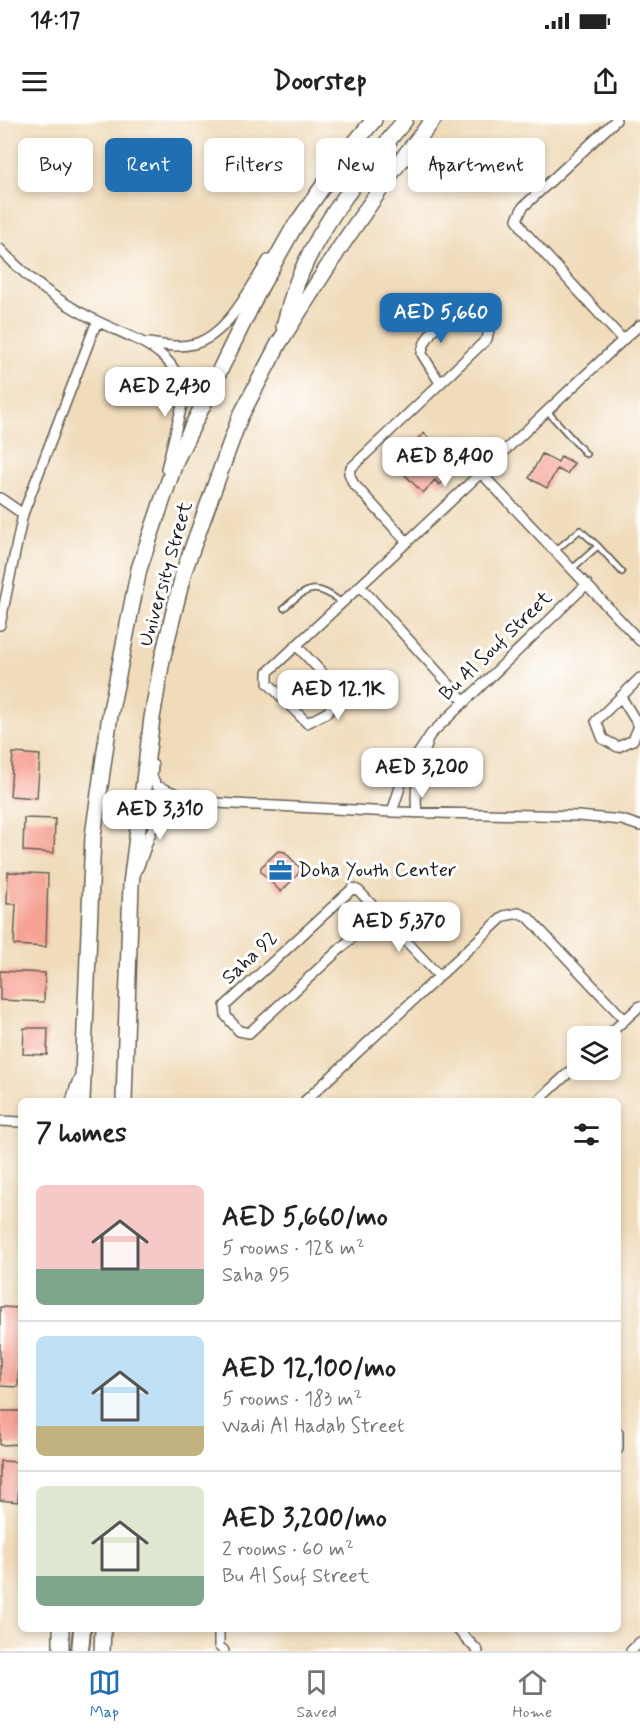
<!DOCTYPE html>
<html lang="en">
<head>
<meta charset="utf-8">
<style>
	:root { --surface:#fff; --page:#f6f6f6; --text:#222; --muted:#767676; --line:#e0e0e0; --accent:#1f6fb2 }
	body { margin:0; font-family:Mynerve,sans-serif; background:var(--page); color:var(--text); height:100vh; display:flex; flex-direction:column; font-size:22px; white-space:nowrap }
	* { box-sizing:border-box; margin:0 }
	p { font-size:20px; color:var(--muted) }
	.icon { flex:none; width:33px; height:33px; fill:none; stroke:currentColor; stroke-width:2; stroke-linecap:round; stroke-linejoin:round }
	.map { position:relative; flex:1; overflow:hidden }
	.sheet { position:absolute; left:18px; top:978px; width:603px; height:534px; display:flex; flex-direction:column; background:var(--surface); border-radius:9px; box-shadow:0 3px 9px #0003 }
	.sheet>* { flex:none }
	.top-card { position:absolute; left:18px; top:18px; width:604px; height:54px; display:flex; gap:12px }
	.fabs { position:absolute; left:567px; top:906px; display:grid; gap:12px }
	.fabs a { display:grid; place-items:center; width:54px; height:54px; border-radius:9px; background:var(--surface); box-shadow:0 3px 9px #0003; font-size:30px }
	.price { position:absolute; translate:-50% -51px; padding:0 14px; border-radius:12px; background:#fff; color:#222; font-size:20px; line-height:39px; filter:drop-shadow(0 2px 3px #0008) }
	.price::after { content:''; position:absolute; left:50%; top:36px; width:18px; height:14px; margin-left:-9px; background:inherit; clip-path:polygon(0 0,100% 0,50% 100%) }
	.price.current { background:var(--accent); color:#fff }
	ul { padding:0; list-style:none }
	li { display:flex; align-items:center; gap:18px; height:150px; padding:0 18px }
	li+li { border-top:2px solid var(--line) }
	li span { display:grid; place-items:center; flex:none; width:168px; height:120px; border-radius:9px; color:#555 }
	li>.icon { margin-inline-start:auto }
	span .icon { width:72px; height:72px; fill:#fffc; stroke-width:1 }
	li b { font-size:26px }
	h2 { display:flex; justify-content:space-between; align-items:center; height:72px; padding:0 18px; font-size:26px }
	.tag { padding:0 21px; border-radius:9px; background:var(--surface); box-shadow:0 3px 9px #0003; font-size:21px; line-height:54px }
	.tag.current { background:var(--accent); color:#fff }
	.status { display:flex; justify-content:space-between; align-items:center; height:42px; padding:0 30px; background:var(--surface); direction:ltr }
	.status svg { height:16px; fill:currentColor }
	header { display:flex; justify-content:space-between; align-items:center; height:78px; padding:0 18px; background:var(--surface); font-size:27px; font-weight:800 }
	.menu { display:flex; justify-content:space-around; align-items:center; height:84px; border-top:2px solid var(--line); background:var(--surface); font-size:16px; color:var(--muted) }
	.menu a { display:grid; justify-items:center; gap:3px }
	.menu .current { color:var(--accent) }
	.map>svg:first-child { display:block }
</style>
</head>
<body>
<div class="status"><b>14:17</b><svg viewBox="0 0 49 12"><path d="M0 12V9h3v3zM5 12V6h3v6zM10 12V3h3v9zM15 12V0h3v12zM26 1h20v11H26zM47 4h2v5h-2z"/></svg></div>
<header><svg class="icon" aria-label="menu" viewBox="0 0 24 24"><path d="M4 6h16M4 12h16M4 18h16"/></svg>Doorstep<svg class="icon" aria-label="share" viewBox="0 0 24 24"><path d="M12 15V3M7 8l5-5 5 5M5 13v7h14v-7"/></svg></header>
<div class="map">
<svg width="640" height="1531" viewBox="0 0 640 1531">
	<rect width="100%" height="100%" fill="#fff"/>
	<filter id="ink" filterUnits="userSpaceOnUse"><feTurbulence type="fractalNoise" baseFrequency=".0167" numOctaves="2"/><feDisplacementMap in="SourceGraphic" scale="12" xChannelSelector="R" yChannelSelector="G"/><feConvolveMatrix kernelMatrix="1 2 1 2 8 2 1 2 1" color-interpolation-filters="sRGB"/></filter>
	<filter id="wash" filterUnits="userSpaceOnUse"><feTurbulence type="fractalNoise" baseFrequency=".008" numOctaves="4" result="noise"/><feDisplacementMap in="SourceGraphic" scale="24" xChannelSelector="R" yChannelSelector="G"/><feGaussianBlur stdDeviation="1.35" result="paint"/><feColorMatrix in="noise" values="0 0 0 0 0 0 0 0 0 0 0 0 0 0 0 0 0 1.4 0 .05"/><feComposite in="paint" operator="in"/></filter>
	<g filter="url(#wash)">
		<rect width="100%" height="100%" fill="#f0dbba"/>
		<g id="blocks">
			<path fill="#f6a394" d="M 424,313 L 447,337 L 444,340 L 448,344 L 446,359 L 439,365 L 435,360 L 423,373 L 404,354 L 404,340 L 413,334 L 408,328 Z
				M 542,334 L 558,342 L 561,336 L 574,343 L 567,354 L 557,349 L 547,368 L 529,358 Z
				M 13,633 L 40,635 L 37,678 L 10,676 Z
				M 24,698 L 55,699 L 54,733 L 23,731 Z
				M 278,731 L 285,732 L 300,748 L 299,753 L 281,772 L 261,752 L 261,747 Z
				M 8,752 L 48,754 L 46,827 L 14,825 L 16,784 L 7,784 Z
				M 0,851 L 45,853 L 44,882 L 0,880 Z
				M 24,908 L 48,908 L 47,935 L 23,934 Z
				M 0,1187 L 21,1188 L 18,1267 L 0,1266 Z
				M 0,1291 L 21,1291 L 21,1324 L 0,1325 Z
				M 0,1341 L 20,1342 L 18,1382 L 0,1380 Z"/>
		</g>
	</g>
	<g filter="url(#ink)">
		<use href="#blocks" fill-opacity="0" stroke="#665f53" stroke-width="1.5"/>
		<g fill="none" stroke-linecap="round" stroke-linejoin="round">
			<defs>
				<path id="service" d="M 547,291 L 586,334
					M 555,431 L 580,410 L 598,426
					M 572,449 L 598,426 L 622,452
					M 284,488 C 308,467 315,462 342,483"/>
				<path id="minor" d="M 616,0 L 523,87 L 517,99 L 524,111 L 623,220
					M 0,129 C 17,147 35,164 57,178 C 69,186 83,194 97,201 C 135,220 186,232 182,285 L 166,349
					M 148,223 C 164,225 179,228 194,224 C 228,215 250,168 268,140
					M 481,353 L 640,521
					M 0,378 L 23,394
					M 407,422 L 353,363 L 349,353 L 351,348 L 487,219 L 490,205 C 476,157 422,212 422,234 L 440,263
					M 360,466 L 465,582
					M 0,505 L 23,394 L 97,201
					M 296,525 L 340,572 L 328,592 L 307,603 L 268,563 L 268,552 L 623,220 L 640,205
					M 621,577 L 639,606 L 633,620 L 618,627 L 603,619 L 596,601 L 640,558
					M 153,645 L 152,657 L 157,666 L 197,682 L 392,692 L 578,696 L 622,700 L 640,706
					M 392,692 L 404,655 L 431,614 L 587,464
					M 417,693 C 414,668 419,648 427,625
					M 138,748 C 156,704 146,697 197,682
					M 379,793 L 249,913 L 239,911 L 226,896 L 225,886 L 353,768 L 359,771 L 438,855
					M 607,916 L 640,886
					M 71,981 L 77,962
					M 305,981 L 504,796 L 519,793 L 528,797 L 625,900
					M 538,981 L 578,944
					M 0,1001 L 21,1002
					M 618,1313 L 618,1329
					M 219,1509 L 219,1526 L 224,1531
					M 457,1509 L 478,1531
					M 631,1531 L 640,1522"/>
				<path id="primary" d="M 284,206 C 289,189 293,170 301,153 C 323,99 369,45 405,0
					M 82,981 L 93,716 L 110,595 L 139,449 L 176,340 L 261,166 L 293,109 L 347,32 L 374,0
					M 124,981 L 131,764 L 152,598 L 162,540 L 184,451 L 240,297 L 279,223 L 341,126 L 395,48 L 433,0
					M 61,1531 L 61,1509
					M 102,1531 L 103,1509"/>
				<path id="trunk" d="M 80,1531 L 82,1509"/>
			</defs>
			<use href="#service" stroke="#665f53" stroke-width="8"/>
			<use href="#minor" stroke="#665f53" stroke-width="12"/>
			<use href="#primary" stroke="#665f53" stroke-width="18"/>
			<use href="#trunk" stroke="#665f53" stroke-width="20"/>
			<use href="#service" stroke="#fff" stroke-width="4.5"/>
			<use href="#minor" stroke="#fff" stroke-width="9"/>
			<use href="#primary" stroke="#fff" stroke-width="15"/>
			<use href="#trunk" stroke="#fff" stroke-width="16"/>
		</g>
	</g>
	<defs>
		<symbol id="office-bare" viewBox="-9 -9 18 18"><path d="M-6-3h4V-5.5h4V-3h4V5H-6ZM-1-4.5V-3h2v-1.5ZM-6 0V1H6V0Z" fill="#1f6fb2" stroke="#fff" stroke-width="2.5" paint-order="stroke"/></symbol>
	</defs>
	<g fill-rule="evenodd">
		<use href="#office-bare" x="264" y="734" width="33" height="33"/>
	</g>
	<g text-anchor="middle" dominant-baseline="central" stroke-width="6" stroke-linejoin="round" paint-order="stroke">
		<g font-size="20" fill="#1c1c1c" stroke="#fff">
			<text transform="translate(166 454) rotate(-74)">University Street</text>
			<text transform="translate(496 526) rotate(-44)">Bu Al Souf Street</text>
			<text transform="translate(250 838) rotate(-43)">Saha 92</text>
		</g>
		<g font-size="20" fill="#1c1c1c" stroke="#fff" text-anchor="start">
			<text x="298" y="750">Doha Youth Center</text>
		</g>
	</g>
</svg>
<div class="fabs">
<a><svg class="icon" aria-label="layers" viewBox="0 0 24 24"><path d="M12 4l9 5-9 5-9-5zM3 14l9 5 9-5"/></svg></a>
</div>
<b class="price current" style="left:441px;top:224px">AED 5,660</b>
<b class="price" style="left:165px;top:298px">AED 2,430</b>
<b class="price" style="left:445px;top:368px">AED 8,400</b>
<b class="price" style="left:338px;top:601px">AED 12.1K</b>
<b class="price" style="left:422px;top:679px">AED 3,200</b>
<b class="price" style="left:160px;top:721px">AED 3,310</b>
<b class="price" style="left:399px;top:833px">AED 5,370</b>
<div class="top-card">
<a class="tag">Buy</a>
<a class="tag current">Rent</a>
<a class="tag">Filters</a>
<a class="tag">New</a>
<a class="tag">Apartment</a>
</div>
<section class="sheet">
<h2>7 homes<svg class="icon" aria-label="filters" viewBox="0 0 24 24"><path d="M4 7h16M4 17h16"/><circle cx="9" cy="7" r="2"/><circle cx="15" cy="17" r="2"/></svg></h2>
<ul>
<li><span style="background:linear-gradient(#f6c9c9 70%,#7fa58c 0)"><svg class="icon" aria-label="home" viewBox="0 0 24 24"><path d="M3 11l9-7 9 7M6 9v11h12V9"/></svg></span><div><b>AED 5,660/mo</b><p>5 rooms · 128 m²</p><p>Saha 95</p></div></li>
<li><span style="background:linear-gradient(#bfe0f5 75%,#c2b280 0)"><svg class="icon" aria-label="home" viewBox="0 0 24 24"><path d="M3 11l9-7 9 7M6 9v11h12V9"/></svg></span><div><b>AED 12,100/mo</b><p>5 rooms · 183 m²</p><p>Wadi Al Hadab Street</p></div></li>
<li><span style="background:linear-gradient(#dfe7d0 75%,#7fa58c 0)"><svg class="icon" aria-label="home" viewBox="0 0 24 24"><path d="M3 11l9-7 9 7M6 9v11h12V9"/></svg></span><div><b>AED 3,200/mo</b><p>2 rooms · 60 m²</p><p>Bu Al Souf Street</p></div></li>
</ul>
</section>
</div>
<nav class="menu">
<a class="current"><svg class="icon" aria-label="map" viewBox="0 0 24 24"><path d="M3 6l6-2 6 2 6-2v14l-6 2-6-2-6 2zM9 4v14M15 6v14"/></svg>Map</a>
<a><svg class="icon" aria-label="saved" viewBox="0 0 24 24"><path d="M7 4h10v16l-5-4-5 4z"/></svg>Saved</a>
<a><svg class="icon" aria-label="home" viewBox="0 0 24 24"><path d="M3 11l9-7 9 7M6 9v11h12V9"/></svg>Home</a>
</nav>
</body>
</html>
